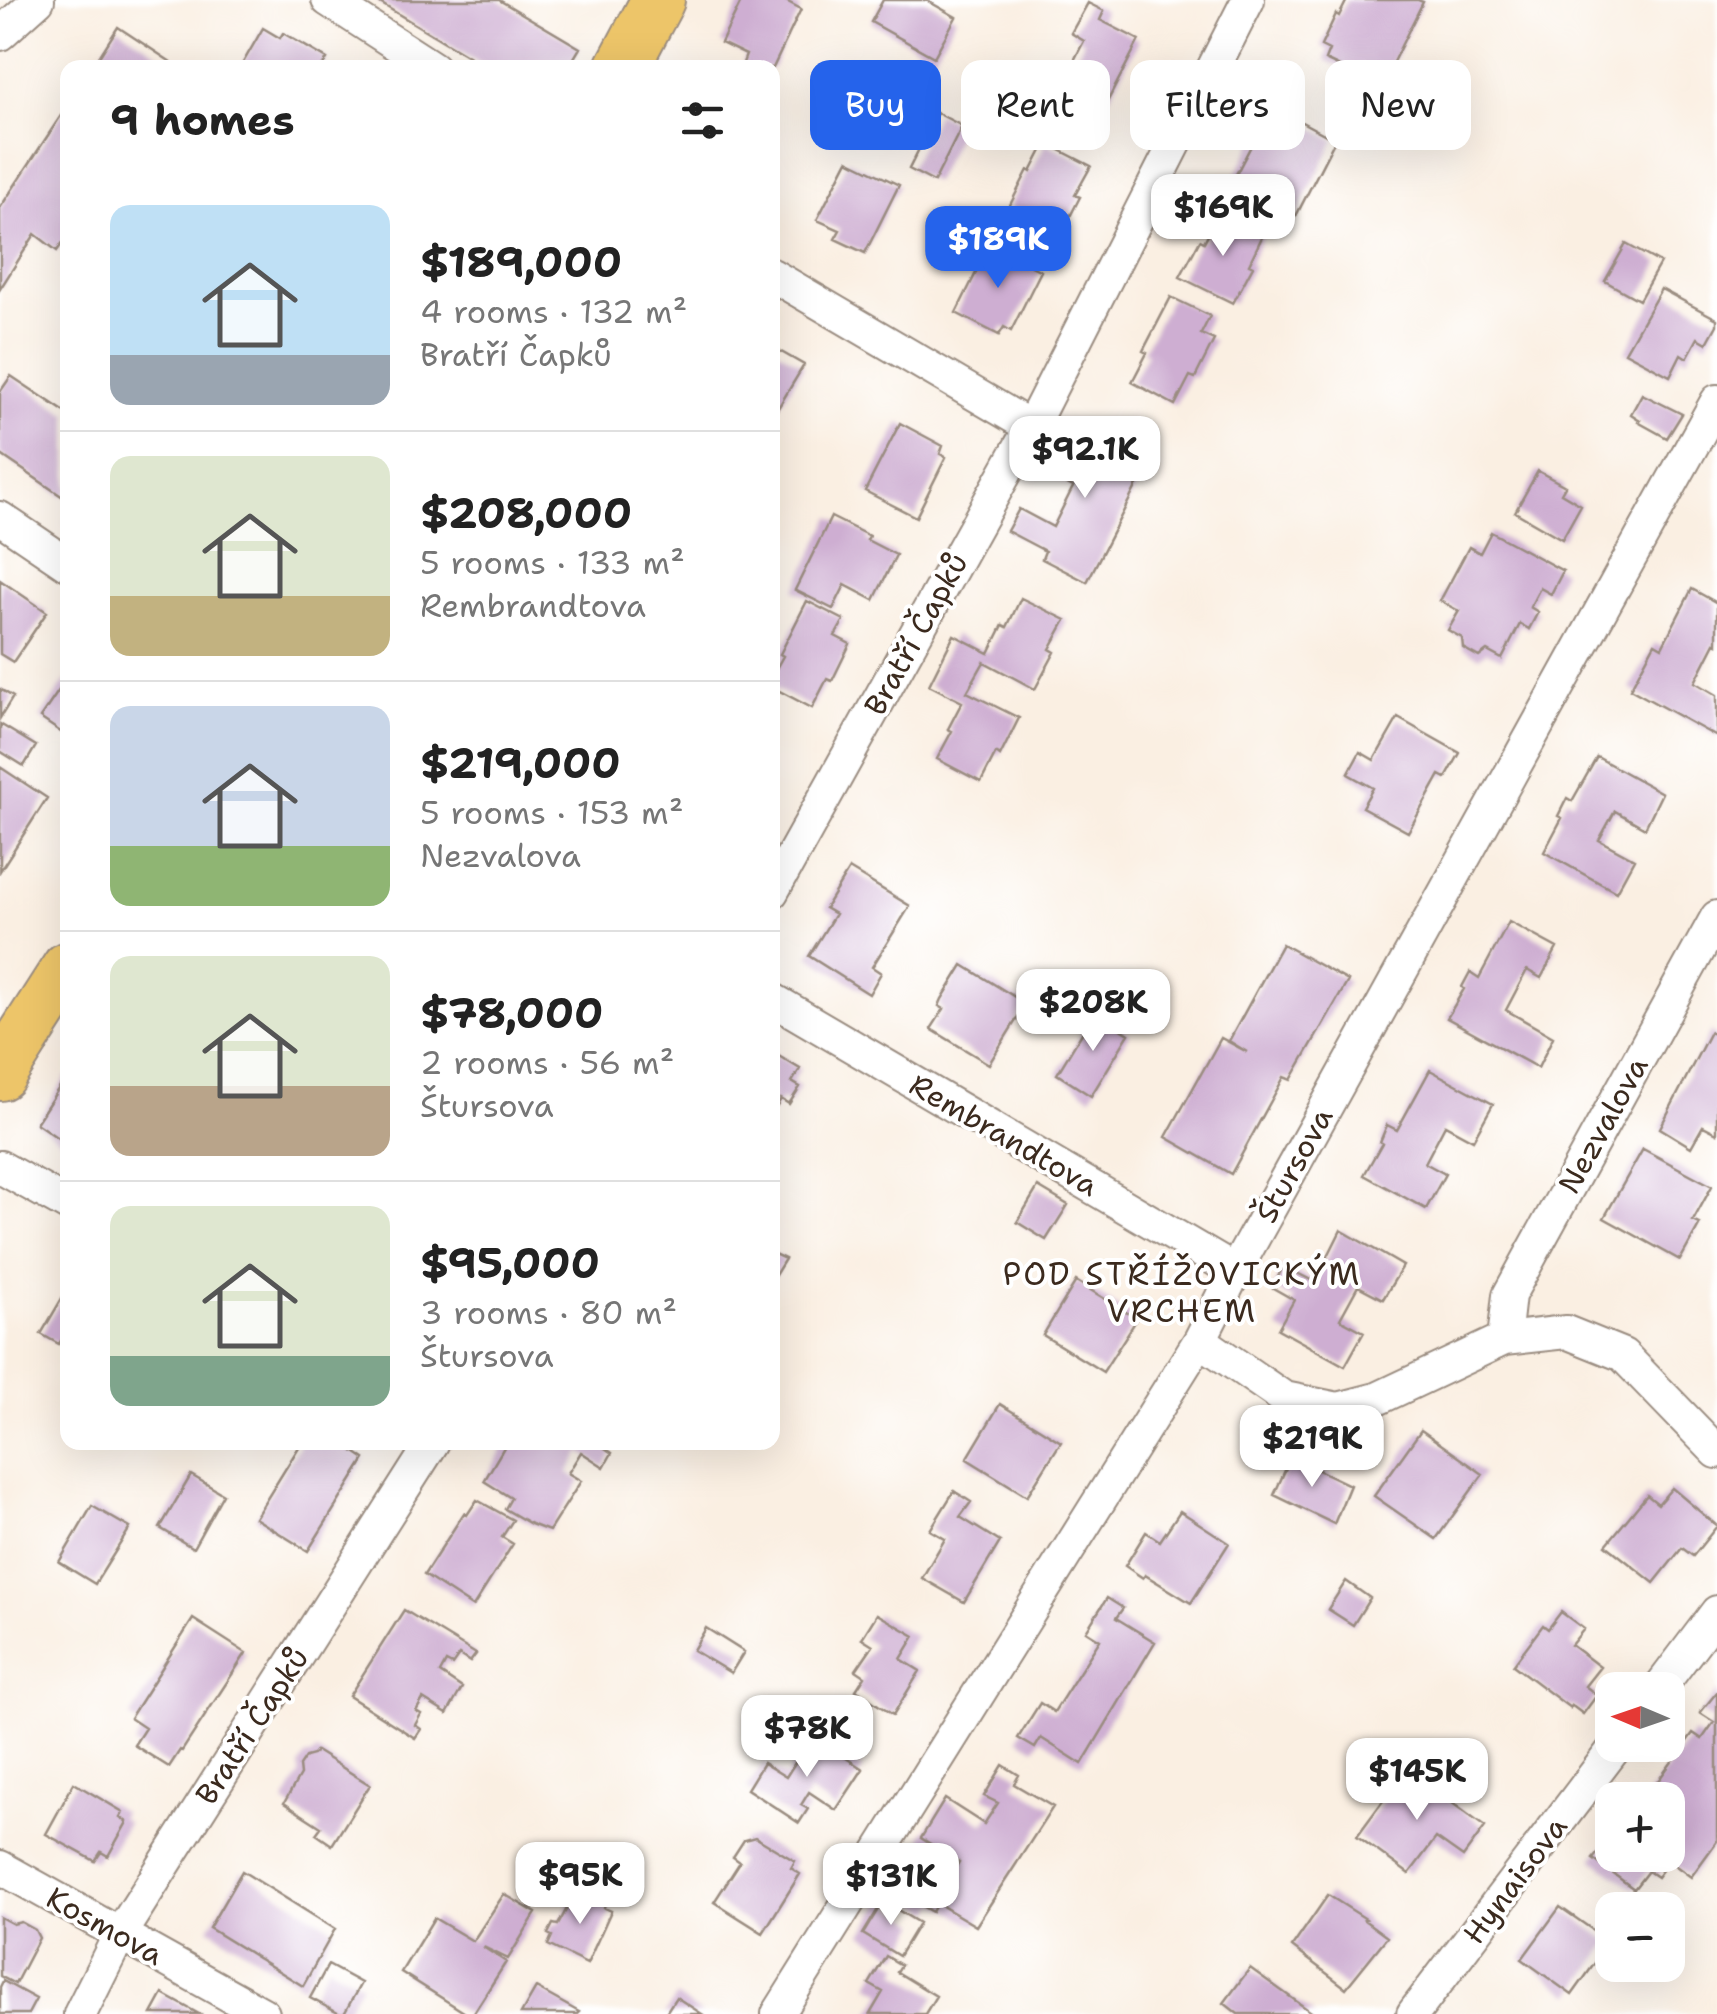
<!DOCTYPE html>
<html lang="en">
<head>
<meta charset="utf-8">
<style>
	:root { --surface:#fff; --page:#f6f6f6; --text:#222; --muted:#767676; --line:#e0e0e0; --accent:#2563eb }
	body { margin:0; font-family:"Shantell Sans",sans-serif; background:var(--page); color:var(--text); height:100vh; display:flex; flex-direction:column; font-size:38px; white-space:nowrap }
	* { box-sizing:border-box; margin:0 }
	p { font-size:32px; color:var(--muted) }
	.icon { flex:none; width:55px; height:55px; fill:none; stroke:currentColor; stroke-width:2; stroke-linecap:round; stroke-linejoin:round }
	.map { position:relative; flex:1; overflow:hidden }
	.drawer { position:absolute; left:60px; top:60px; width:720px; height:1390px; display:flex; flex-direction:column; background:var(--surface); border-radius:20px; box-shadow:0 10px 40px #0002 }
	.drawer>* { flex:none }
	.hud { position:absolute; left:810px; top:60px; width:755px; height:90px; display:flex; gap:20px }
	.needle { width:65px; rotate:272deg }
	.controls { position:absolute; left:1595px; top:1672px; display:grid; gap:20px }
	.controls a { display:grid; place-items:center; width:90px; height:90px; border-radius:20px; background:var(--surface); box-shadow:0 10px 40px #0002; font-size:50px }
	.price { position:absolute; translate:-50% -85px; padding:0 22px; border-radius:20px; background:#fff; color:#222; font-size:32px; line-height:65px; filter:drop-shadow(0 2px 5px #0008) }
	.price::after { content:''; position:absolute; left:50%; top:60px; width:30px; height:22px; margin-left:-15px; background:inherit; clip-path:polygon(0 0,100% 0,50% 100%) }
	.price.on { background:var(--accent); color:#fff }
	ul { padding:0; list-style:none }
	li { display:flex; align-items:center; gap:30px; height:250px; padding:0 50px }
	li+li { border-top:2px solid var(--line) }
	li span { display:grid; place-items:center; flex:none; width:280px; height:200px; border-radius:20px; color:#555 }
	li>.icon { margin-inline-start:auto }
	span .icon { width:120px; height:120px; fill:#fffc; stroke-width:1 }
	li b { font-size:42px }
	h2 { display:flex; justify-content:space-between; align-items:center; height:120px; padding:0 50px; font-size:42px }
	.tag { padding:0 35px; border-radius:20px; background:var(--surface); box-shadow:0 10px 40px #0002; font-size:35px; line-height:90px }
	.tag.on { background:var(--accent); color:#fff }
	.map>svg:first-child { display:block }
</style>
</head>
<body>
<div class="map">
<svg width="1717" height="2014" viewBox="0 0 1717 2014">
	<rect width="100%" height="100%" fill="#fff"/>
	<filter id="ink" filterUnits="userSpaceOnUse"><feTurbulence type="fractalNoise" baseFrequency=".01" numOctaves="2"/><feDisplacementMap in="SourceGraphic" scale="20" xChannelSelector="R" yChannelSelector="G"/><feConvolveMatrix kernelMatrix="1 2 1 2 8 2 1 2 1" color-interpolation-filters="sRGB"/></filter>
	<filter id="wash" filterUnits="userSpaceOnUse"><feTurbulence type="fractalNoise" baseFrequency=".0048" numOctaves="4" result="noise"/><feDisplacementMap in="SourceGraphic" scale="40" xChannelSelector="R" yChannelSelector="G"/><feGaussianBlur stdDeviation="2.25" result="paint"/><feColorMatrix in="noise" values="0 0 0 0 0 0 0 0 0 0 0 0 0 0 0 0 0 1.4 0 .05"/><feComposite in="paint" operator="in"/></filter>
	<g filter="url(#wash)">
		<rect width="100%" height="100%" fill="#faefe2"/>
		<g id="blocks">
			<path fill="#ceaed2" d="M 375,0 L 499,0 L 580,48 L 568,68 L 488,68 Z
				M 742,0 L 784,0 L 801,9 L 773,68 L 750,68 L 743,63 L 746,55 L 721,43 Z
				M 883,0 L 926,0 L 956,17 L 934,57 L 871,22 Z
				M 1347,0 L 1418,0 L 1423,2 L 1390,68 L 1383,65 L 1369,92 L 1348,83 L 1353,73 L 1325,60 L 1329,50 L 1321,46 L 1336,14 L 1339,16 Z
				M 1088,3 L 1104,11 L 1100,20 L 1139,40 L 1103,110 L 1060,88 L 1084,41 L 1071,33 Z
				M 118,27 L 180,68 L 92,68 Z
				M 263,28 L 280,38 L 283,33 L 327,59 L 323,65 L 328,68 L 240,68 Z
				M 68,105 L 68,235 L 57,251 L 35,234 L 0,289 L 0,208 Z
				M 1272,106 L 1335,140 L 1296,216 L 1232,182 Z
				M 937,113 L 962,126 L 934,182 L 909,169 Z
				M 1046,143 L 1091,166 L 1075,195 L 1080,197 L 1061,234 L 1009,207 L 1028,170 L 1031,172 Z
				M 848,160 L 899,185 L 865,253 L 835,239 L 840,230 L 817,220 Z
				M 1219,213 L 1263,235 L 1249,264 L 1253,266 L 1233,303 L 1180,277 L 1200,240 L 1204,242 Z
				M 1626,244 L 1660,263 L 1639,300 L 1605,281 Z
				M 990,245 L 1041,271 L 1011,331 L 1004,327 L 999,335 L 956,313 Z
				M 1661,289 L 1717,319 L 1717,325 L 1707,343 L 1698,338 L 1687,358 L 1681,354 L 1670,376 L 1625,352 Z
				M 1171,297 L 1210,316 L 1201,334 L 1214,340 L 1195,378 L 1190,376 L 1175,405 L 1132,382 L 1147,353 L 1143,351 Z
				M 776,349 L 804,365 L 772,418 L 772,354 Z
				M 11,376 L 68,414 L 68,491 L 63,497 L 0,454 L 0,392 Z
				M 1642,394 L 1682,414 L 1667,438 L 1638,422 L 1640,420 L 1631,414 Z
				M 900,423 L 943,446 L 940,454 L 946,457 L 916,517 L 865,491 Z
				M 1100,432 L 1122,444 L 1126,436 L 1155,450 L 1087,582 L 1042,559 L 1045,551 L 1007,531 L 1019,509 L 1053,527 L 1073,487 L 1039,470 L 1057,435 L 1090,452 Z
				M 1538,471 L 1565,486 L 1561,493 L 1581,505 L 1562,539 L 1515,512 Z
				M 831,517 L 869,536 L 867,540 L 896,555 L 874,600 L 845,585 L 833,609 L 795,590 Z
				M 1491,532 L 1563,571 L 1551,594 L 1540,588 L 1530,607 L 1538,612 L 1529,629 L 1520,624 L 1502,659 L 1487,651 L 1479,657 L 1463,648 L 1462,638 L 1448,630 L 1459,611 L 1440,601 L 1469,547 L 1480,553 Z
				M 0,580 L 47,612 L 13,662 L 0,654 Z
				M 1692,589 L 1717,603 L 1717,644 L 1715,643 L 1695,682 L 1717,695 L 1717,737 L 1630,689 L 1655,643 L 1662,647 Z
				M 1021,598 L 1066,620 L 1050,649 L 1055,652 L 1035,689 L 984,662 L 967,692 L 1019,718 L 1000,756 L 996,753 L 981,782 L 937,759 L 952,731 L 948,729 L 962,702 L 929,685 L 954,635 L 989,653 L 1003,625 L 1007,627 Z
				M 807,601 L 844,620 L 835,636 L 850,644 L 832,681 L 827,679 L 812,708 L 772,687 L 772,676 L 783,656 L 780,654 Z
				M 68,677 L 68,737 L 40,718 Z
				M 0,689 L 13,697 L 0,718 Z
				M 1398,718 L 1460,753 L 1446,778 L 1440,775 L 1408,832 L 1362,807 L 1373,788 L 1348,774 L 1360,752 L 1374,760 Z
				M 0,724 L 36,746 L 24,766 L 0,751 Z
				M 1597,757 L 1662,793 L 1645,828 L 1615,811 L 1599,840 L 1634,859 L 1616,892 L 1544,852 L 1562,818 L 1558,816 L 1567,798 L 1572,801 Z
				M 0,767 L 47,798 L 0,871 Z
				M 849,869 L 910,906 L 872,967 L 881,973 L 869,994 L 809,956 L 835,914 L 825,908 Z
				M 1509,922 L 1557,948 L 1541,978 L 1527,970 L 1506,1010 L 1553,1037 L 1538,1068 L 1447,1018 L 1464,989 L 1462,987 L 1470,972 L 1479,978 Z
				M 1282,944 L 1348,981 L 1291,1080 L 1284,1077 L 1231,1174 L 1166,1137 L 1221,1038 L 1247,1052 L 1229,1041 Z
				M 963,965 L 1026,1004 L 989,1064 L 931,1029 L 944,1009 L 939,1006 L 942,999 Z
				M 1095,1012 L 1129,1034 L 1091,1096 L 1057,1074 Z
				M 1710,1032 L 1717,1036 L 1717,1133 L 1703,1126 L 1691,1147 L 1660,1128 Z
				M 772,1052 L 800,1069 L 792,1082 L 800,1087 L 789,1104 L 781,1099 L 772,1113 Z
				M 1430,1070 L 1493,1104 L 1473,1140 L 1445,1125 L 1425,1163 L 1445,1174 L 1426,1209 L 1364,1175 L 1382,1143 L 1380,1142 L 1387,1125 L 1397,1130 Z
				M 68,1074 L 68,1145 L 36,1123 Z
				M 1643,1149 L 1712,1186 L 1693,1221 L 1700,1224 L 1680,1260 L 1604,1218 Z
				M 1038,1187 L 1068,1205 L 1046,1240 L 1017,1222 Z
				M 1341,1230 L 1403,1266 L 1383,1299 L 1358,1286 L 1340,1319 L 1364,1332 L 1345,1366 L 1278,1329 L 1294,1300 L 1273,1288 L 1283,1266 L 1315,1282 Z
				M 772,1253 L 785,1259 L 772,1280 Z
				M 1076,1281 L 1137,1319 L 1103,1372 L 1043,1335 Z
				M 68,1288 L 68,1343 L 62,1339 L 59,1344 L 41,1334 Z
				M 1000,1404 L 1061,1442 L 1027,1496 L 967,1459 Z
				M 1421,1430 L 1483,1474 L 1436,1539 L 1374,1496 Z
				M 302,1442 L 340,1442 L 365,1459 L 308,1551 L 255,1518 Z
				M 507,1442 L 596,1442 L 612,1453 L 604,1467 L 581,1452 L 568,1473 L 581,1481 L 549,1531 L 531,1524 L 505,1509 L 511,1498 L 484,1481 Z
				M 1291,1457 L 1350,1485 L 1334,1524 L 1274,1495 Z
				M 191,1475 L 223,1494 L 193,1548 L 160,1528 Z
				M 1672,1488 L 1717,1526 L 1693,1556 L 1682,1548 L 1654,1583 L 1606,1545 L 1647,1495 L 1658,1504 Z
				M 954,1491 L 971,1502 L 960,1517 L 1000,1542 L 964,1602 L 922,1578 L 945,1539 L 930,1530 Z
				M 477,1500 L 513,1520 L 502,1537 L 513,1544 L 473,1607 L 424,1575 L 464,1513 L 467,1515 Z
				M 92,1506 L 130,1528 L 95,1584 L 59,1562 Z
				M 1180,1511 L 1229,1543 L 1191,1603 L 1145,1575 L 1143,1578 L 1125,1566 L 1146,1532 L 1160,1541 Z
				M 1346,1581 L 1370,1598 L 1353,1625 L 1328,1609 Z
				M 1107,1598 L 1123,1608 L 1116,1618 L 1155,1642 L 1082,1764 L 1041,1738 L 1035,1748 L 1018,1738 L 1040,1703 L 1054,1712 L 1100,1640 L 1086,1631 Z
				M 404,1610 L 476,1654 L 470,1662 L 459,1655 L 452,1665 L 446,1662 L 440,1673 L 462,1688 L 447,1714 L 423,1699 L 416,1711 L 421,1714 L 415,1725 L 421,1729 L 415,1738 L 349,1696 Z
				M 1561,1612 L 1584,1629 L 1571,1645 L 1600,1667 L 1585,1686 L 1597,1695 L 1583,1714 L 1571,1705 L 1570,1708 L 1513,1665 L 1543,1625 L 1548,1629 Z
				M 877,1614 L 915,1636 L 901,1659 L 920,1671 L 893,1715 L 856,1690 L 865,1676 L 856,1670 L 873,1645 L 862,1638 Z
				M 193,1619 L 246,1653 L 182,1751 L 180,1750 L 169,1767 L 134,1745 L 145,1728 L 130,1718 Z
				M 706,1628 L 744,1652 L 731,1673 L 693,1650 Z
				M 1717,1692 L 1717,1841 L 1691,1877 L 1669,1861 L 1657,1877 L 1648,1871 L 1634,1889 L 1593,1859 L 1609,1839 L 1612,1843 L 1612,1855 L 1668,1855 L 1668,1800 L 1644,1800 L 1693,1733 L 1702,1739 L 1714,1722 L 1700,1713 Z
				M 812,1736 L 863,1769 L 836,1810 L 809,1792 L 801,1805 L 808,1809 L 799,1823 L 747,1789 L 763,1763 L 786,1777 Z
				M 316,1751 L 370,1785 L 332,1845 L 316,1834 L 321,1827 L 284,1803 L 300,1775 L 299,1766 L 305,1757 L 313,1755 Z
				M 1003,1765 L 1019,1775 L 1014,1784 L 1053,1807 L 976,1926 L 937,1903 L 932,1912 L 915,1902 L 934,1871 L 948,1880 L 959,1862 L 921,1838 L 945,1799 L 984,1824 L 998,1803 L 984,1796 Z
				M 1399,1769 L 1404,1773 L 1407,1770 L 1485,1827 L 1463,1857 L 1436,1838 L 1409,1874 L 1357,1836 L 1391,1790 L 1386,1787 Z
				M 74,1783 L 123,1812 L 120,1817 L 127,1822 L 108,1856 L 101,1852 L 95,1861 L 46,1834 Z
				M 755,1837 L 795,1861 L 791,1868 L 800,1874 L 763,1933 L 714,1902 L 740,1862 L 733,1857 L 744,1840 Z
				M 242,1871 L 335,1929 L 303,1986 L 209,1928 Z
				M 578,1888 L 605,1902 L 604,1908 L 611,1911 L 587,1964 L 548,1945 L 552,1936 L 548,1934 L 553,1924 L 558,1925 Z
				M 504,1894 L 536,1913 L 508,1959 L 483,1947 L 506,1962 L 473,2014 L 467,2014 L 401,1972 L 434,1918 L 473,1941 Z
				M 1328,1895 L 1366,1919 L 1364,1920 L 1387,1937 L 1346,1988 L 1292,1947 Z
				M 883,1901 L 919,1923 L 899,1956 L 863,1934 Z
				M 1560,1907 L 1610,1942 L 1572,1995 L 1522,1959 Z
				M 0,1917 L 13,1924 L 21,1922 L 35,1930 L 39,1938 L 15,1984 L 0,1976 Z
				M 886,1956 L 901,1965 L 897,1972 L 936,1996 L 925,2014 L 870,2014 L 883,1992 L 869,1984 Z
				M 328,1965 L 361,1983 L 344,2014 L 340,2014 L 310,1998 Z
				M 1250,1968 L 1314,2014 L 1238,2014 L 1224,2003 Z
				M 3,1981 L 36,1999 L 28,2014 L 0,2014 L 0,1987 Z
				M 536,1988 L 579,2012 L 577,2014 L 521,2014 Z
				M 163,1994 L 199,2014 L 152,2014 Z
				M 676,1997 L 702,2014 L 665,2014 Z"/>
		</g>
	</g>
	<g filter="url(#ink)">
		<use href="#blocks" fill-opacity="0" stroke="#9a8c80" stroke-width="2.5"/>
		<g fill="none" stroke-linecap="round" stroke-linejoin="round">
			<defs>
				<path id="street" d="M 328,0 L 433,68
					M 0,34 L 38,0
					M 772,275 L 1031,427
					M 0,518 L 68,564
					M 772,892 L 1031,427 L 1248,0
					M 772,999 L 1235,1271
					M 0,1167 L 68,1205
					M 1504,1339 L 1509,1295 L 1717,917
					M 1200,1340 L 1284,1398 L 1338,1409 L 1377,1399 L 1504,1339 L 1566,1332 L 1623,1355 L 1717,1452
					M 1658,1690 L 1717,1612
					M 0,1867 L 263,2014
					M 80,2014 L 120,1934 L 433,1442
					M 778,2014 L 1200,1340 L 1235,1271 L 1717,401
					M 1413,2014 L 1617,1745"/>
				<path id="primary" d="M 622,68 L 658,0
					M 0,1074 L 68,968"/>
			</defs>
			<use href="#street" stroke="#9a8c80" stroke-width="36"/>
			<use href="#primary" stroke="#9a8c80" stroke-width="56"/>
			<use href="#street" stroke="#fff" stroke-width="32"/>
			<use href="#primary" stroke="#edc569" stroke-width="52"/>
		</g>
	</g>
	<g text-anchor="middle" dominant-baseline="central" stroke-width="8" stroke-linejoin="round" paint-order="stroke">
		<g font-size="30" fill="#3b2a1e" stroke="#fff">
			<text transform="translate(916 634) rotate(-61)">Bratří Čapků</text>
			<text transform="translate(1603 1125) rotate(-61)">Nezvalova</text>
			<text transform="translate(1004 1135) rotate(30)">Rembrandtova</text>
			<text transform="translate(1294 1165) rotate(-61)">Štursova</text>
			<text transform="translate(252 1726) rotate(-57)">Bratří Čapků</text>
			<text transform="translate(1515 1880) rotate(-53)">Hynaisova</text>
			<text transform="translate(105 1926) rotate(29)">Kosmova</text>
		</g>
		<g font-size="32" letter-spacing="2.5" fill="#3b2a1e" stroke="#fff">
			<text x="1182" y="1273">POD STŘÍŽOVICKÝM<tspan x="1182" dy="37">VRCHEM</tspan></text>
		</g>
	</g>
</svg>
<div class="controls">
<a><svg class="needle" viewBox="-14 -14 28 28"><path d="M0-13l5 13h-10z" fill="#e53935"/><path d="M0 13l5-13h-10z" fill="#767676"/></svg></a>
<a>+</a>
<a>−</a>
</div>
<b class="price" style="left:1223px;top:259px">$169K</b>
<b class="price on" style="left:998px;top:291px">$189K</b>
<b class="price" style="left:1085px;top:501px">$92.1K</b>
<b class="price" style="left:1093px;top:1054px">$208K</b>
<b class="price" style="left:1312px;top:1490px">$219K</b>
<b class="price" style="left:807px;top:1780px">$78K</b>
<b class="price" style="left:1417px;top:1823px">$145K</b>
<b class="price" style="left:580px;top:1927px">$95K</b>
<b class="price" style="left:891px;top:1928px">$131K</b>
<div class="hud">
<a class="tag on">Buy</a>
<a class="tag">Rent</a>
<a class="tag">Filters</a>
<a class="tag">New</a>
</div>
<section class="drawer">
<h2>9 homes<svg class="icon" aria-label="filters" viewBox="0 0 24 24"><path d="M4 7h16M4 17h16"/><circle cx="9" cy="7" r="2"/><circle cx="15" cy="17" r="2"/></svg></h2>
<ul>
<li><span style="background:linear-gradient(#bfe0f5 75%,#9aa5b1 0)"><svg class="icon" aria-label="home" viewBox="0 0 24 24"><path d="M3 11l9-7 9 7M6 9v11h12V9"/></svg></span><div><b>$189,000</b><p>4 rooms · 132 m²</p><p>Bratří Čapků</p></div></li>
<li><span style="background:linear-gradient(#dfe7d0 70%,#c2b280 0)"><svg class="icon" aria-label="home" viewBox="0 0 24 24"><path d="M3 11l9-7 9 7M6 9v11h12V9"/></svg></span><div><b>$208,000</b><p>5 rooms · 133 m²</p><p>Rembrandtova</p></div></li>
<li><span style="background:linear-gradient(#c9d6e8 70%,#8fb573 0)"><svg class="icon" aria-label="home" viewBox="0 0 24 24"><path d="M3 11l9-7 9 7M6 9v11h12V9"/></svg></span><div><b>$219,000</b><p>5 rooms · 153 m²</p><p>Nezvalova</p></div></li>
<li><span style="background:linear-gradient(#dfe7d0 65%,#b9a48a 0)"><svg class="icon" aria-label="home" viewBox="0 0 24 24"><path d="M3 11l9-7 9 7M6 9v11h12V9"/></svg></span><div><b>$78,000</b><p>2 rooms · 56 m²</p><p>Štursova</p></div></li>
<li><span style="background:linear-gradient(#dfe7d0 75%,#7fa58c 0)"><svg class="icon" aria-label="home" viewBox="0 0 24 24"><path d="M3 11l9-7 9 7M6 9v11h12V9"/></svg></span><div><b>$95,000</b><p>3 rooms · 80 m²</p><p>Štursova</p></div></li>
</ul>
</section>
</div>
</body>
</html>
